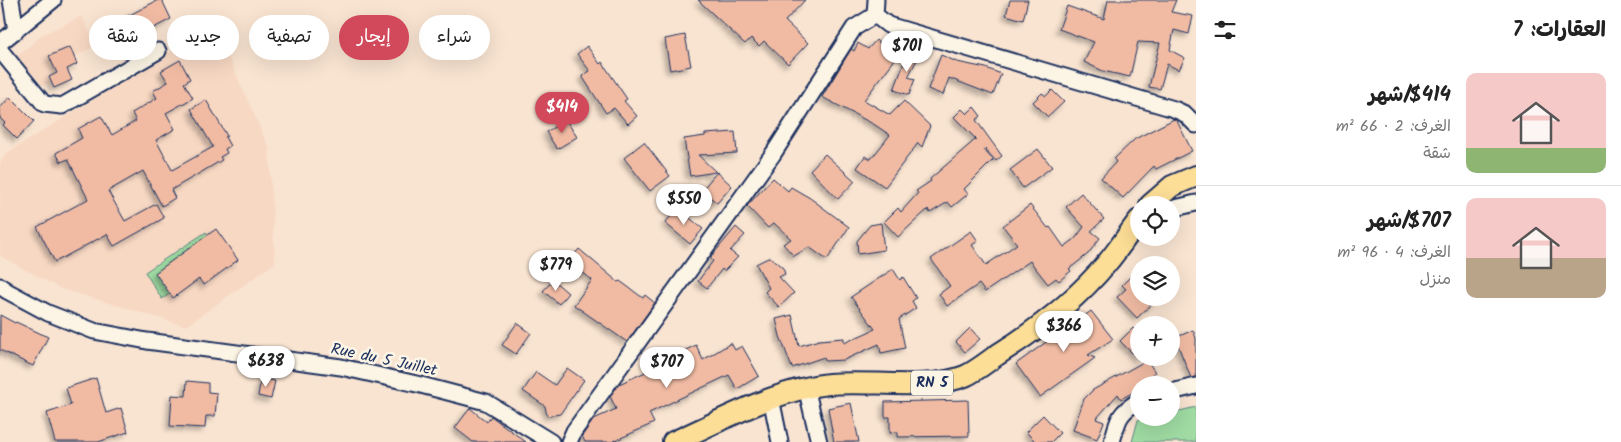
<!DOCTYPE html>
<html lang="ar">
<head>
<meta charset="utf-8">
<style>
	:root { --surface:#fff; --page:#f2f2f2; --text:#222; --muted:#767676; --line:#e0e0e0; --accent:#d1495b }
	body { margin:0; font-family:Kalam,"Playpen Sans Arabic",sans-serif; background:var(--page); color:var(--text); direction:rtl; height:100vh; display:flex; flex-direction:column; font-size:19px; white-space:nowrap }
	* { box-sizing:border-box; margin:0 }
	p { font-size:16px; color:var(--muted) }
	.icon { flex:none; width:28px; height:28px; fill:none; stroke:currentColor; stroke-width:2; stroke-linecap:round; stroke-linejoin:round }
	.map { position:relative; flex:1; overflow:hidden; direction:ltr }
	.panel { display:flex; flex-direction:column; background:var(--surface); width:425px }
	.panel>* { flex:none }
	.top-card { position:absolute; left:15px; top:15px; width:475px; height:45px; direction:rtl; display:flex; gap:10px }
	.buttons { position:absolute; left:1130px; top:196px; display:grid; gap:10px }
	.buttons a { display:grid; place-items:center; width:50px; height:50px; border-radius:50%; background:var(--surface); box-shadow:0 5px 20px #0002; font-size:25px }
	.price { position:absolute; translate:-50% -42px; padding:0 11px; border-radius:18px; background:#fff; color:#222; font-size:16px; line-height:32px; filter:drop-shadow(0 1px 2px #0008) }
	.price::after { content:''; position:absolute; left:50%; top:30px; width:15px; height:11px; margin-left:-8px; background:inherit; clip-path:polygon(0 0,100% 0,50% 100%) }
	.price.active { background:var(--accent); color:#fff }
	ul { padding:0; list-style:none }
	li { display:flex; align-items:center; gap:15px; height:125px; padding:0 15px }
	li+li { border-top:1px solid var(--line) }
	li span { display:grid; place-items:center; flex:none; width:140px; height:100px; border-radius:10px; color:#555 }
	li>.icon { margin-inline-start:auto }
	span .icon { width:60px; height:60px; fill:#fffc; stroke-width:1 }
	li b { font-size:21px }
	h2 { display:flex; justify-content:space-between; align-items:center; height:60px; padding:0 15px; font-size:21px }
	.pill { padding:0 18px; border-radius:22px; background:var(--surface); box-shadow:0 5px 20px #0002; font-size:18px; line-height:45px }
	.pill.active { background:var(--accent); color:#fff }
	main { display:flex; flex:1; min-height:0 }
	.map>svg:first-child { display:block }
</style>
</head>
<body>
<main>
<section class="panel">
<h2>العقارات: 7<svg class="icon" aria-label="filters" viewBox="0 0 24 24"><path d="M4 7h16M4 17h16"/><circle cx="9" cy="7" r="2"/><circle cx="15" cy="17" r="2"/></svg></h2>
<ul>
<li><span style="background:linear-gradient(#f6c9c9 75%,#8fb573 0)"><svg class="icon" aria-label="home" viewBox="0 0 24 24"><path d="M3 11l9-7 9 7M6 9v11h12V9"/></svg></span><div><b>$414/شهر</b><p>الغرف: 2 · 66 m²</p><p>شقة</p></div></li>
<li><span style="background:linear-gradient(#f6c9c9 60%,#b9a48a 0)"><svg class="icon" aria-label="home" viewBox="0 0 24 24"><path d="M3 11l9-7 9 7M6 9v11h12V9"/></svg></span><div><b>$707/شهر</b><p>الغرف: 4 · 96 m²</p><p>منزل</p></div></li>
</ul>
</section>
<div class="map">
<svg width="1196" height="442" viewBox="0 0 1196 442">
	<defs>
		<filter id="shadow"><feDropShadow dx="-3.5" dy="3.5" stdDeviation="2.5" flood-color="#0004"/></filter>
	</defs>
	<rect width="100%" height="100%" fill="#f9e4d1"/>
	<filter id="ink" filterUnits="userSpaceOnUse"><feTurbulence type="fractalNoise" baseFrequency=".02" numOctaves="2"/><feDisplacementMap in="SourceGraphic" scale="10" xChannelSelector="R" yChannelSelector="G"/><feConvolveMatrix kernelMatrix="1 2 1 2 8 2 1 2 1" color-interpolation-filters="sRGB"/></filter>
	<g filter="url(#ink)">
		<path fill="#f7d8c3" d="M 82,16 L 96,46 L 57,64 L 63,77 L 43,86 L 17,57 L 42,35 Z
			M 214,25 L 269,148 L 275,263 L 186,326 L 59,288 L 0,256 L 0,163 L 7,153 Z"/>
		<path fill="#9fdba2" stroke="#5d8580" d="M 206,232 L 224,259 L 162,299 L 145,272 Z
			M 1196,407 L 1196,442 L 1132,442 L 1138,420 L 1149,418 L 1171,418 L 1171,413 Z"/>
		<path fill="#f1bba3" stroke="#1b2f5e" filter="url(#shadow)" d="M 158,0 L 162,0 L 171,19 L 138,36 L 135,30 L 131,32 L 124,18 Z
			M 698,0 L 805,0 L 785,21 L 808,43 L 788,64 L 764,41 L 759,46 L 751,38 L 745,44 Z
			M 1010,0 L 1028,0 L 1023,20 L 1006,15 Z
			M 1108,0 L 1176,0 L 1171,12 L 1193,16 L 1189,34 L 1174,30 L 1170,50 L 1185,58 L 1179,70 L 1167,64 L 1160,89 L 1149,87 L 1160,43 L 1138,42 L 1130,77 L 1103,71 L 1084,62 L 1094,42 L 1059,29 L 1067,6 L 1104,19 Z
			M 685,35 L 691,66 L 670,70 L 665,39 Z
			M 876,40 L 896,58 L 864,100 L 890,115 L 904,101 L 930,126 L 922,147 L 918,143 L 885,187 L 857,168 L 865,156 L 871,159 L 890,135 L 875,125 L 822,97 L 851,49 L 854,51 L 858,43 L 868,49 Z
			M 587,46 L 600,64 L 602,62 L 627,99 L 624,101 L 637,116 L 628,124 L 614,108 L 606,113 L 582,76 L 590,71 L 577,54 Z
			M 70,47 L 77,64 L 67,69 L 72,80 L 54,88 L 49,77 L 57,73 L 49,56 Z
			M 910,47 L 921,52 L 908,77 L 915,79 L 909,95 L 894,90 Z
			M 941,55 L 957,62 L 986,68 L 1001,74 L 993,95 L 949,78 L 943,95 L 928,89 Z
			M 180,60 L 190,79 L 184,83 L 193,98 L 166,113 L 175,129 L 156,140 L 172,170 L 213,147 L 191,109 L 206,100 L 227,136 L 225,137 L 230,146 L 225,149 L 227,153 L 220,157 L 222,160 L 171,190 L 175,198 L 162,206 L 143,171 L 108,191 L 125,221 L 156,204 L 164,218 L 114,246 L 107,234 L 55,262 L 37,227 L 88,199 L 68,159 L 61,162 L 56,153 L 82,138 L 78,129 L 101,116 L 112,135 L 136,121 L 132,113 L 157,98 L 153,91 L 168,82 L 161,71 Z
			M 1052,90 L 1064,102 L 1048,117 L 1033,102 L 1042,93 L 1046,96 Z
			M 10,97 L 34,121 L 17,139 L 3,125 L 5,123 L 0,118 L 0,108 Z
			M 974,107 L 981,116 L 976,120 L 1002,156 L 996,161 L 985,149 L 984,150 L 993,160 L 964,189 L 968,194 L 952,207 L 948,202 L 930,213 L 928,209 L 898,237 L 884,222 L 898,208 L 901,212 L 918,193 L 916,191 L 931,181 L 930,179 L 976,139 L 954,117 L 962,109 L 967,114 Z
			M 1174,119 L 1177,121 L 1192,151 L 1156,169 L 1154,166 L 1123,198 L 1101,178 L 1116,162 L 1114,159 L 1135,139 Z
			M 566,120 L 577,137 L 557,149 L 546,132 Z
			M 735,132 L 737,153 L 698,155 L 716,172 L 690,176 L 684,139 L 705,136 L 705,134 Z
			M 644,142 L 670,176 L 650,191 L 624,158 Z
			M 1038,149 L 1052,167 L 1023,188 L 1010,170 Z
			M 825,154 L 855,181 L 838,199 L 810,170 Z
			M 717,172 L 732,186 L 717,203 L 702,190 Z
			M 773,178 L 788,191 L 791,187 L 810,198 L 849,227 L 827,260 L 809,247 L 794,256 L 783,244 L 791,239 L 774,223 L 768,228 L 747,206 Z
			M 1081,193 L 1104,219 L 1091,231 L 1100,238 L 1088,254 L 1069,269 L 1071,271 L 1059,281 L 1056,278 L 1048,284 L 1030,261 L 985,292 L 979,284 L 947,306 L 939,294 L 950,286 L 931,259 L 971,231 L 978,241 L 972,245 L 986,265 L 1017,244 L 1003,226 L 1030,205 L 1048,228 L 1050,227 L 1064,247 L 1075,239 L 1084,227 L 1066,207 Z
			M 678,208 L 703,229 L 690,244 L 665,223 Z
			M 881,223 L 884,250 L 858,254 L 857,241 L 870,225 Z
			M 736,227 L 745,235 L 730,251 L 738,257 L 724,271 L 722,269 L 707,288 L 698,281 L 713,261 L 710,258 Z
			M 216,229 L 238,260 L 204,285 L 199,279 L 173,298 L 155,273 Z
			M 579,249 L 618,282 L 620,281 L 643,298 L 645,295 L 655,303 L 627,342 L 574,305 L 592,280 L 569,261 Z
			M 770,257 L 783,268 L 785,274 L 779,277 L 794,293 L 779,307 L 765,292 L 769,288 L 756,264 Z
			M 893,269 L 900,280 L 903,277 L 916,298 L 912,301 L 916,308 L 899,319 L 905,348 L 881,353 L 879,344 L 844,360 L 825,361 L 824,357 L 792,368 L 780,336 L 776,319 L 792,315 L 799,346 L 819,340 L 844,338 L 844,343 L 875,329 L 851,297 Z
			M 1132,275 L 1136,279 L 1139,277 L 1139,298 L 1158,298 L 1137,318 L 1117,297 L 1126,289 L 1122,285 Z
			M 553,280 L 568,293 L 559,304 L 543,291 Z
			M 1091,311 L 1113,339 L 1088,355 L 1095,358 L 1040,397 L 1016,364 L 1060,332 L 1059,330 L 1077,317 L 1079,320 Z
			M 0,315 L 15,323 L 16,322 L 48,337 L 33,366 L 0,350 Z
			M 517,323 L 531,333 L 516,354 L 502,345 Z
			M 970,328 L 980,339 L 965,352 L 956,342 Z
			M 1133,328 L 1139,333 L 1139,360 L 1120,341 Z
			M 1193,330 L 1196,338 L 1196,377 L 1191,378 L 1175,338 Z
			M 731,343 L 735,350 L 742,346 L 759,376 L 737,389 L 729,375 L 649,413 L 654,423 L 612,442 L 585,442 L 582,436 L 594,419 L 616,409 L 610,396 L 619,384 L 650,370 L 649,368 L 696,345 L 703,360 Z
			M 1147,360 L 1155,372 L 1148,377 L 1151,382 L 1146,385 L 1139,385 L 1139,389 L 1121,399 L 1118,394 L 1096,419 L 1104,422 L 1097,439 L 1073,430 L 1084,399 L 1093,390 Z
			M 567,368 L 584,380 L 560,414 L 547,416 L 545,406 L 523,391 L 536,372 L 555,385 Z
			M 96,378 L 106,413 L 121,408 L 128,432 L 98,442 L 55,442 L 47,413 L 71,405 L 66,388 Z
			M 261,378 L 275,381 L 271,399 L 258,396 Z
			M 187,381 L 208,383 L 208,392 L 217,393 L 215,416 L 206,416 L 205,428 L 170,426 L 172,395 L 186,396 Z
			M 968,400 L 969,436 L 898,437 L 898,432 L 890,433 L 890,417 L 885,417 L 885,402 Z
			M 851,403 L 859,442 L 834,442 L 828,408 Z
			M 470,408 L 487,422 L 491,416 L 526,442 L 473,442 L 455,428 Z
			M 1043,415 L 1060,433 L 1051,442 L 1036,442 L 1026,432 Z"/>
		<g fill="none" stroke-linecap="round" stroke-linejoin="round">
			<defs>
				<path id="minor" d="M 11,0 L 16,31
					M 876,0 L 875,15 L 888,25 L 1174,109 L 1185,114 L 1196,125
					M 0,43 L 53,0
					M 0,50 L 44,104 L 62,106 L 158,51
					M 1171,209 L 1196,203
					M 0,286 L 7,291 L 48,313 L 94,331 L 147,341 L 341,367 L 421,385 L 486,402 L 551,442
					M 806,387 L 819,442
					M 1171,392 L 1196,386
					M 771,398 L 780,442
					M 569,442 L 574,431 L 773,154 L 854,28 L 875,15
					M 1112,442 C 1118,420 1118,413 1139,401"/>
				<path id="major" d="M 1150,205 L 1172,186 L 1196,176
					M 673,442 C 721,421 777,389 829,384 C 870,380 927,391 965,376 C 976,371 987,362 997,355 C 1037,330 1077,299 1107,263 C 1119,249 1128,234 1139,220"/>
			</defs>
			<use href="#minor" stroke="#1b2f5e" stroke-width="19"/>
			<use href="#major" stroke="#1b2f5e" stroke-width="24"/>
			<use href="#minor" stroke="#fcf5e5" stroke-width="15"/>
			<use href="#major" stroke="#fdde96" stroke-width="20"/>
		</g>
	</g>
	<g text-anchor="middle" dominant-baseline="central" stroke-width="5" stroke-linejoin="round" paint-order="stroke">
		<rect fill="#fcf5e5" stroke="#5e6a86" stroke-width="1" x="911" y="370.5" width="42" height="25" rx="4"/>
		<g font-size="15" font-weight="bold" fill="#1b2f5e">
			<text x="932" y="383">RN 5</text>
		</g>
		<g font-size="16" fill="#1b2f5e" stroke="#fcf5e5">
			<text transform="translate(384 360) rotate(12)">Rue du 5 Juillet</text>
		</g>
	</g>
</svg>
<div class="buttons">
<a><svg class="icon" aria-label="locate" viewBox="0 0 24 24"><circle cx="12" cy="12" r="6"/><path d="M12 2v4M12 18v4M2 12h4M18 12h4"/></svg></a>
<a><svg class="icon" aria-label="layers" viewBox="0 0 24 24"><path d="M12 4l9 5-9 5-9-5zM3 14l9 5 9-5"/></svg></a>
<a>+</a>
<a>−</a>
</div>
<b class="price" style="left:907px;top:73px">$701</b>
<b class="price active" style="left:562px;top:134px">$414</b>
<b class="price" style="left:684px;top:226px">$550</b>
<b class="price" style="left:556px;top:292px">$779</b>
<b class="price" style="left:1064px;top:353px">$366</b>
<b class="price" style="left:266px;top:388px">$638</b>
<b class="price" style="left:667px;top:389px">$707</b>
<div class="top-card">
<a class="pill">شراء</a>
<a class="pill active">إيجار</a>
<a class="pill">تصفية</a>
<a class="pill">جديد</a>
<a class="pill">شقة</a>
</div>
</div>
</main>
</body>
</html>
